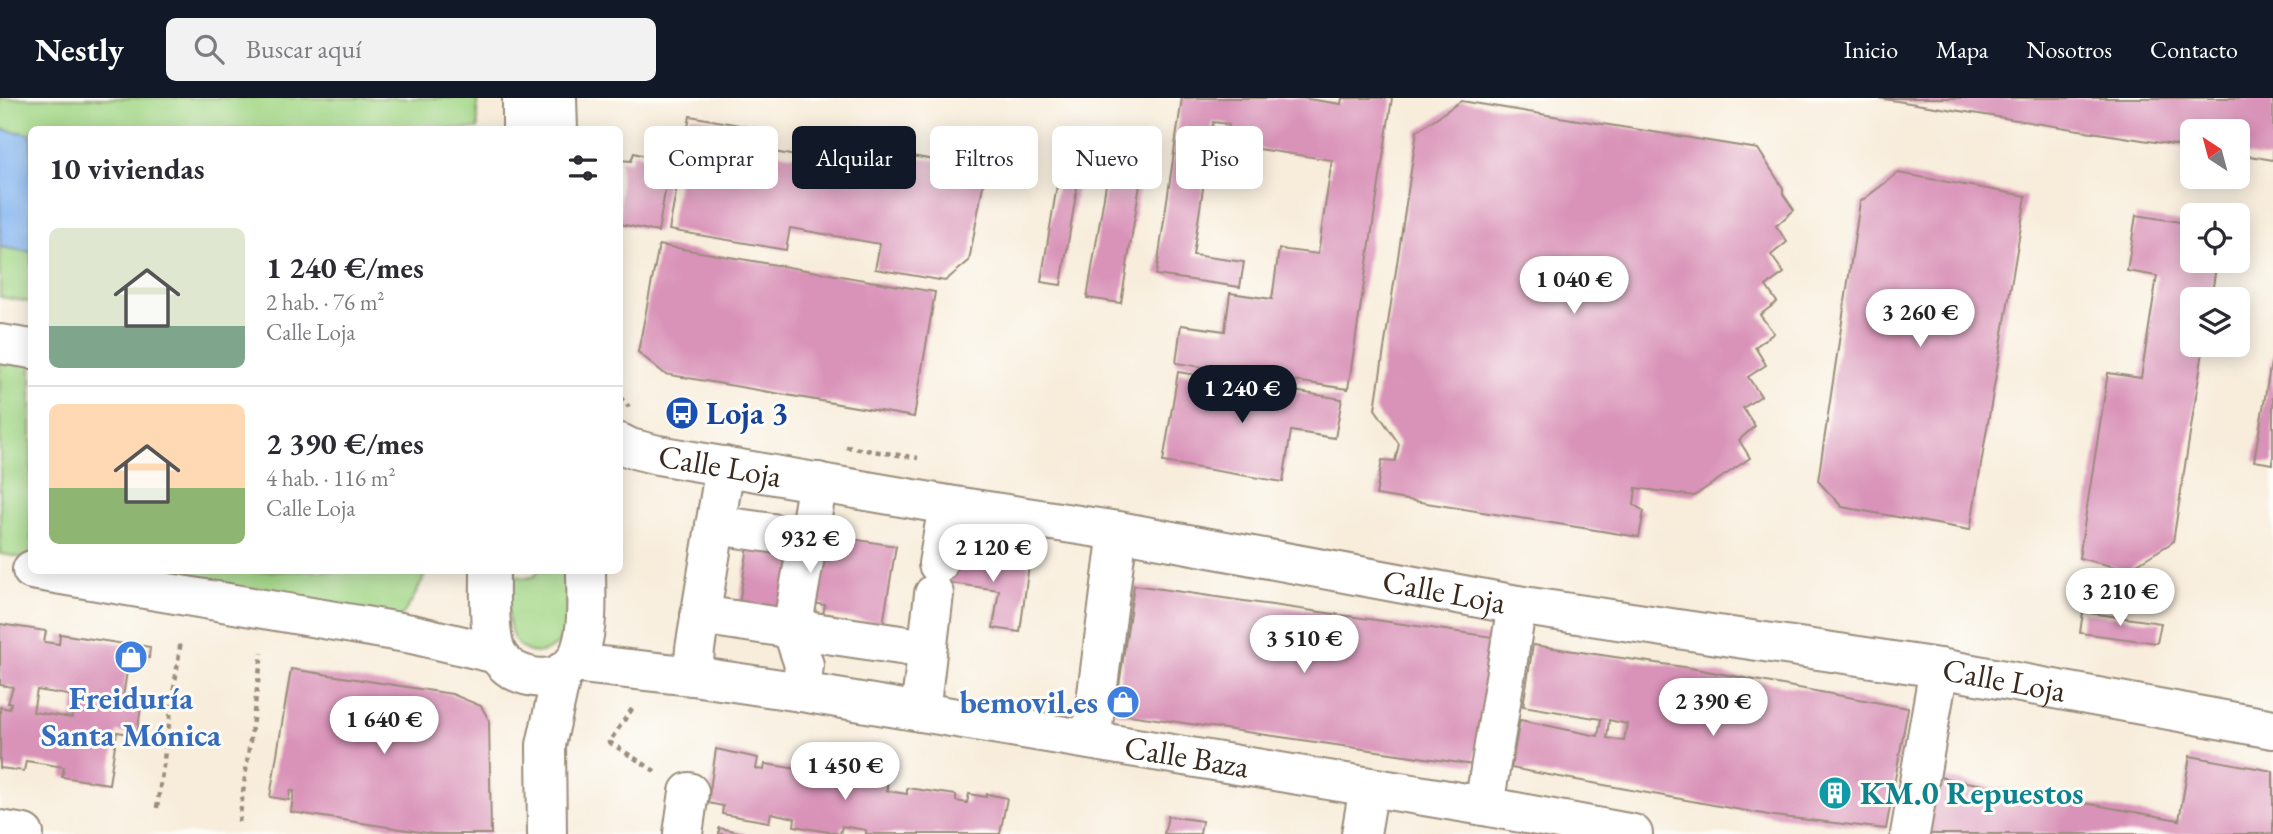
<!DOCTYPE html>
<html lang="es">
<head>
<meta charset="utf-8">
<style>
	:root { --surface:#fff; --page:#f2f2f3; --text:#2b2b33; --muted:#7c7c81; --line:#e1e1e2; --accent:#111827 }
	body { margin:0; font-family:"EB Garamond",serif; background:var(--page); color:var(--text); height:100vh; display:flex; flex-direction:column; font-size:26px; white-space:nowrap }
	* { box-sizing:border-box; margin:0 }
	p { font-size:23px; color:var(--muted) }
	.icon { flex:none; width:38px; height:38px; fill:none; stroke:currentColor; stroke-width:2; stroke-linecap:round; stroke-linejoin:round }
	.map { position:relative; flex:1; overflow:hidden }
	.panel { position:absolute; left:28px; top:28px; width:595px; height:448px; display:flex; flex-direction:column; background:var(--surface); border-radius:10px; box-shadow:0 4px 18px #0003 }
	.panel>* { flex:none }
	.hud { position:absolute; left:644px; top:28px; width:665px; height:63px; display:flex; gap:14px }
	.needle { width:46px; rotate:324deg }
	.controls { position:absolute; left:2180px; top:21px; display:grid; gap:14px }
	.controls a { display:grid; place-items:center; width:70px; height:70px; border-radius:10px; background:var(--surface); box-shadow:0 4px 18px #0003; font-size:35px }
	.price { position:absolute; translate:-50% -60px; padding:0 16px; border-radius:24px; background:#fff; color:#222; font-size:23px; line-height:46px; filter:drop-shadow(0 2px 4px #0008) }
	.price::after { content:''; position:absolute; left:50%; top:42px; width:21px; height:16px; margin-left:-10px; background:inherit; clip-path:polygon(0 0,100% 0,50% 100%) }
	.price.current { background:var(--accent); color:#fff }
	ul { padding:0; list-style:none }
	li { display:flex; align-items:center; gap:21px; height:175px; padding:0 21px }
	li+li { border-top:2px solid var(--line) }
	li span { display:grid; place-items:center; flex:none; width:196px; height:140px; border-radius:10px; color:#555 }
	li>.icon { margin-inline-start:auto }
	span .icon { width:84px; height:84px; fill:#fffc; stroke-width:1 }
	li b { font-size:30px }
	h2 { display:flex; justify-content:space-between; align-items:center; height:84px; padding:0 21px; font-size:30px }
	.tag { padding:0 24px; border-radius:10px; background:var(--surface); box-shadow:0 4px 18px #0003; font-size:24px; line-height:63px }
	.tag.current { background:var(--accent); color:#fff }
	header { display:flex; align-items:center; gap:42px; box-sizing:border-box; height:98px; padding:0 35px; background:var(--accent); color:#fff }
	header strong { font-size:33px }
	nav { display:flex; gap:38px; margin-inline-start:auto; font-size:24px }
	.search { width:490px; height:63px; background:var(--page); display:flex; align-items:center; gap:18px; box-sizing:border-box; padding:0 24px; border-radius:10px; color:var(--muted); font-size:26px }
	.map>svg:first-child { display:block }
</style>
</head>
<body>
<header>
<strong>Nestly</strong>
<div class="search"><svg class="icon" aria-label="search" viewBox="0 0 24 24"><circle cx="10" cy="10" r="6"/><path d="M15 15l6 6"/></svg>Buscar aquí</div>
<nav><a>Inicio</a><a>Mapa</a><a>Nosotros</a><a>Contacto</a></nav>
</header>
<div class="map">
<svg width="2273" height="736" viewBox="0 0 2273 736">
	<rect width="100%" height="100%" fill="#fdfcf7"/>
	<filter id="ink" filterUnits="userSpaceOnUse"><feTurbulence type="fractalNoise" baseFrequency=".0143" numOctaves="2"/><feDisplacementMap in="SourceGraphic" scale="14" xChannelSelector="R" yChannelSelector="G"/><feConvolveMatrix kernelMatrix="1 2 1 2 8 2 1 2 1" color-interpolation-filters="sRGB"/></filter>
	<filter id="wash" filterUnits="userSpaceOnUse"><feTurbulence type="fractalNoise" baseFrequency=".00686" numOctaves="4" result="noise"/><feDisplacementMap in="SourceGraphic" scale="28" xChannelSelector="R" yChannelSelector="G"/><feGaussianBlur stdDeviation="1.57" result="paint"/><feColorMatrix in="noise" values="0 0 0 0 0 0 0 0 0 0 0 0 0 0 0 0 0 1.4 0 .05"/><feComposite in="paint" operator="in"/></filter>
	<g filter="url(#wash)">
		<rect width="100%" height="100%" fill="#f8eddb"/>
		<path fill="#a3d787" stroke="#6f8052" stroke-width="2" d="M 0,0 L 477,0 L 478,31 L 32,32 L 31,204 L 0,199 Z
			M 0,259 L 31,264 L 31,461 L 0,456 Z
			M 98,473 L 427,473 L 412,503 L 398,523 Z
			M 537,473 L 566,473 L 567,529 C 560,555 527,566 513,539 C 506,525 510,493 510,477 L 527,480 L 535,478 Z"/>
		<path fill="#84b6f1" stroke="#607088" stroke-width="2" d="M 0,31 L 31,36 L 31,154 L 0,149 Z"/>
		<g id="blocks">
			<path fill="#d992b8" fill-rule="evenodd" d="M 1182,0 L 1301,0 L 1341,6 L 1342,0 L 1392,0 L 1348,291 L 1176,265 L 1181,227 L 1225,233 L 1230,195 L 1272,201 L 1279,151 L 1318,156 L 1332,62 L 1225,46 L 1229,26 L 1213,24 L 1193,157 L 1244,164 L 1240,189 L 1156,177 Z
				M 1878,0 L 2273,0 L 2273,62 L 2238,56 L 2238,33 L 2193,33 L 2193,50 Z
				M 1461,3 L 1758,51 L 1783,90 L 1783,96 L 1794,112 L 1776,128 L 1787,144 L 1771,157 L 1784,175 L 1766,188 L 1777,204 L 1760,217 L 1774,235 L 1755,249 L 1766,267 L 1748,279 L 1761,298 L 1743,310 L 1755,328 L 1739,342 L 1750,360 L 1694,398 L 1636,390 L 1634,407 L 1644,413 L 1639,439 L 1376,397 L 1382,362 L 1395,363 L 1399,346 L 1375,311 L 1417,33 Z
				M 690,18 L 772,33 L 768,53 L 891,75 L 894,55 L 986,71 L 969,163 L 945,183 L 875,171 L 880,146 L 790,130 L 786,152 L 669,132 Z
				M 1112,51 L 1132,54 L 1129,72 L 1142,74 L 1121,205 L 1087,200 Z
				M 634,55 L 670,65 L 658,134 L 620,126 L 620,62 L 631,63 Z
				M 1059,75 L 1079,78 L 1061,187 L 1041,184 Z
				M 1898,75 L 2026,98 L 1970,432 L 1842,409 L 1818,383 L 1860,104 Z
				M 2136,117 L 2193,126 L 2193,163 L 2217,163 L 2211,201 L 2193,201 L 2193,247 L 2204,247 L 2173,444 L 2127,472 L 2079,460 L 2108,275 L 2141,280 L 2157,178 L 2127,173 Z
				M 659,147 L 935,194 L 914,319 L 665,276 L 638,254 Z
				M 2272,258 L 2273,259 L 2273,366 L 2254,363 Z
				M 1178,274 L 1342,301 L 1335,340 L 1291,333 L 1283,384 L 1163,364 Z
				M 753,417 L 840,431 L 839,439 L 896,448 L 883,526 L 823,516 L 825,507 L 782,500 L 775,545 L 734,538 Z
				M 947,455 L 1029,466 L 1020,534 L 993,530 L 999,492 L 943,484 Z
				M 1134,487 L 1493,539 L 1474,667 L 1115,615 Z
				M 2083,514 L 2161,525 L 2157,545 L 2080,535 Z
				M 0,526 L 46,533 L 44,544 L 59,546 L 60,536 L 131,547 L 123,599 L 142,602 L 137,637 L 117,634 L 109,686 L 62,679 L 64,669 L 26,663 L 24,673 L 0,670 L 0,609 L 10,611 L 11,605 L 8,605 L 13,589 L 0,587 ZM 37,592 L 75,598 L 72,620 L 33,614 Z
				M 132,546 L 150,549 L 149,560 L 131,557 Z
				M 1533,547 L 1690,570 L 1908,610 L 1886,731 L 1774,718 L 1511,670 L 1520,622 L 1598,638 L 1601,621 L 1523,608 ZM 1609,622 L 1627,626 L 1624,643 L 1607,640 Z
				M 291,571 L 452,596 L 481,608 L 489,622 L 491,736 L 433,736 L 291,714 L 294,693 L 290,693 L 289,702 L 270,699 Z
				M 716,651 L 758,660 L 756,671 L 764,672 L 765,666 L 817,674 L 816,680 L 836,684 L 837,676 L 887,684 L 887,693 L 907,696 L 907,690 L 956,697 L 956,703 L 967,705 L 969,696 L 986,699 L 987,696 L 1007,700 L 1000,736 L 866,736 L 866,732 L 842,728 L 840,736 L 794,728 L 795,720 L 771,715 L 769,724 L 722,716 L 723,708 L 708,705 Z
				M 2190,658 L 2273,673 L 2273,736 L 1917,736 L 1927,677 L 2179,722 Z
				M 1168,718 L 1202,723 L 1200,736 L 1164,736 Z
				M 719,730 L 745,735 L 745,736 L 719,736 Z"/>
		</g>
	</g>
	<g filter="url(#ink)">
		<use href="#blocks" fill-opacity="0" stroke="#9a8c7c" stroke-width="2"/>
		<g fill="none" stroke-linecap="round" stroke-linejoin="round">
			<defs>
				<g id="minor">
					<path d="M 522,0 L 522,32"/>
					<path d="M 557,0 L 558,32"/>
					<path d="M 0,246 L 32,251"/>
					<path id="s1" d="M 620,345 L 630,350 L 658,357 L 948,407 L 1118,433 L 1517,507 L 1939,570 L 2273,631"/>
					<path d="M 715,427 L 808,440"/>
					<path d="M 938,466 L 948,407"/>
					<path d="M 32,472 L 412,536 L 497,556"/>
					<path d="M 490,472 C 490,493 488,541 498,557 C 506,571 519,576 533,579 C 595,588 586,511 586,472"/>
					<path d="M 700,517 L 927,551"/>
					<path id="s2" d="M 573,565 L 693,578 L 801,594 L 1484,708 L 1633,736"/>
					<path d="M 693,578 L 695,551 L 725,368"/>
					<path d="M 801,594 L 804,567 L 792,531 L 818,384"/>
					<path d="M 920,614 L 934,496"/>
					<path d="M 1091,642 L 1118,433"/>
					<path d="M 1484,708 L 1517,507"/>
					<path d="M 0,732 L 24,736"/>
					<path d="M 547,736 L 546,647 L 562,574"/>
					<path d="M 683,736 L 689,694"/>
					<path d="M 1361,736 L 1369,689"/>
					<path d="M 1910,736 L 1939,570"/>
				</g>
			</defs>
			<use href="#minor" stroke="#9a8c7c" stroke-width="42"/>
			<path stroke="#9a8c7c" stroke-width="4.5" stroke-dasharray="5 5" stroke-linecap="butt" d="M 620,299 L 629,309
				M 846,349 L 918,360
				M 632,611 L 609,644 L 658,675
				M 157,710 L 181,542
				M 239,724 L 262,555"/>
			<use href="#minor" stroke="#fff" stroke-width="38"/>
		</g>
	</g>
	<defs>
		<symbol id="bus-disc" viewBox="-11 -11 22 22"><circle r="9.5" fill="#1a4fb4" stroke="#fdfcf7"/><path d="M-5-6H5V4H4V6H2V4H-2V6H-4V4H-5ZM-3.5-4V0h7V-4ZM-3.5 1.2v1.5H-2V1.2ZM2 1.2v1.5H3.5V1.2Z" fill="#fff"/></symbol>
		<symbol id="shop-disc" viewBox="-11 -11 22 22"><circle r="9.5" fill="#3f7fe0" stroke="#fdfcf7"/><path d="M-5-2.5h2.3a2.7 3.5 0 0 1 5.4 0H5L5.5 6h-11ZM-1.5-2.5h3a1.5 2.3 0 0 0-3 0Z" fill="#fff"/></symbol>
		<symbol id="building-disc" viewBox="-11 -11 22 22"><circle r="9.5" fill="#0f9aa8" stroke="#fdfcf7"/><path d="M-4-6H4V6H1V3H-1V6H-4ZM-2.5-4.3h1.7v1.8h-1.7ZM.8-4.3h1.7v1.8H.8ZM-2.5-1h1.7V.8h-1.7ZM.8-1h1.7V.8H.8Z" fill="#fff"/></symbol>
	</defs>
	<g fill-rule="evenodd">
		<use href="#bus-disc" x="663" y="296" width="38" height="38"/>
		<use href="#shop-disc" x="112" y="540" width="38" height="38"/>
		<use href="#shop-disc" x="1104" y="585" width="38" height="38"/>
		<use href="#building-disc" x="1816" y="676" width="38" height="38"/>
	</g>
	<g text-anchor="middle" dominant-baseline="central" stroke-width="6" stroke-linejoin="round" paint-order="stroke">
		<g font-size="32" font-weight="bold" fill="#164399" stroke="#fdfcf7" text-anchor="start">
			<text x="706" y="315">Loja 3</text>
		</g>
		<g font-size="32" fill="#3b2a1e" stroke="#fdfcf7">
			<text stroke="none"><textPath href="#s1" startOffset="103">Calle Loja</textPath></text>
			<text stroke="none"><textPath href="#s1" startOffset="838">Calle Loja</textPath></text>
			<text stroke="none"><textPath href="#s1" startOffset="1405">Calle Loja</textPath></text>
			<text stroke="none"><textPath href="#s2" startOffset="621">Calle Baza</textPath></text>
		</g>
		<g font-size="32" font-weight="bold" fill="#366cbe" stroke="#fdfcf7">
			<text x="131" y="600">Freiduría<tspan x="131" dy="37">Santa Mónica</tspan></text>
			<text x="1098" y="604" text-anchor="end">bemovil.es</text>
		</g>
		<g font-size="32" font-weight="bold" fill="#0d838f" stroke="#fdfcf7" text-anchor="start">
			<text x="1860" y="695">KM.0 Repuestos</text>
		</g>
	</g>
</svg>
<div class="controls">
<a><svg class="needle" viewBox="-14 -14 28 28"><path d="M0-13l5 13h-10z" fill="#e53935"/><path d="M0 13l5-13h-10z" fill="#7c7c81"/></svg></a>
<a><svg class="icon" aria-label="locate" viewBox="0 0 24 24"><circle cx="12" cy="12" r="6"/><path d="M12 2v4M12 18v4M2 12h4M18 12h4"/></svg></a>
<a><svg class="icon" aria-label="layers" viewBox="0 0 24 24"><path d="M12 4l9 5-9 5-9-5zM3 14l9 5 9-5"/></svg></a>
</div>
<b class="price" style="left:1574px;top:218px">1 040 €</b>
<b class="price" style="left:1920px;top:251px">3 260 €</b>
<b class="price current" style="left:1242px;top:327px">1 240 €</b>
<b class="price" style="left:810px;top:477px">932 €</b>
<b class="price" style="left:993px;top:486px">2 120 €</b>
<b class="price" style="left:2120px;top:530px">3 210 €</b>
<b class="price" style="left:1304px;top:577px">3 510 €</b>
<b class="price" style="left:1713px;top:640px">2 390 €</b>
<b class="price" style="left:384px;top:658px">1 640 €</b>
<b class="price" style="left:845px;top:704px">1 450 €</b>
<div class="hud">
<a class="tag">Comprar</a>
<a class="tag current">Alquilar</a>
<a class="tag">Filtros</a>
<a class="tag">Nuevo</a>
<a class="tag">Piso</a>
</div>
<section class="panel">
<h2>10 viviendas<svg class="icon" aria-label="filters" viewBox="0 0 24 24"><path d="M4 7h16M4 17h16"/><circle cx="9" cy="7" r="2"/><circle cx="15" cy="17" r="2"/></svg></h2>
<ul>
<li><span style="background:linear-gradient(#dfe7d0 70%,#7fa58c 0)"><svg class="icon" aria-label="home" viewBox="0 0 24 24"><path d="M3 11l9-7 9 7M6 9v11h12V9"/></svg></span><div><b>1 240 €/mes</b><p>2 hab. · 76 m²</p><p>Calle Loja</p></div></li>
<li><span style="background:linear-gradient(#ffd9b3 60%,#8fb573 0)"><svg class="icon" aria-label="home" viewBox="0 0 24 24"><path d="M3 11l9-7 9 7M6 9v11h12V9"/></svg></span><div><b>2 390 €/mes</b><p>4 hab. · 116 m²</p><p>Calle Loja</p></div></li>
</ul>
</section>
</div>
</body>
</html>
